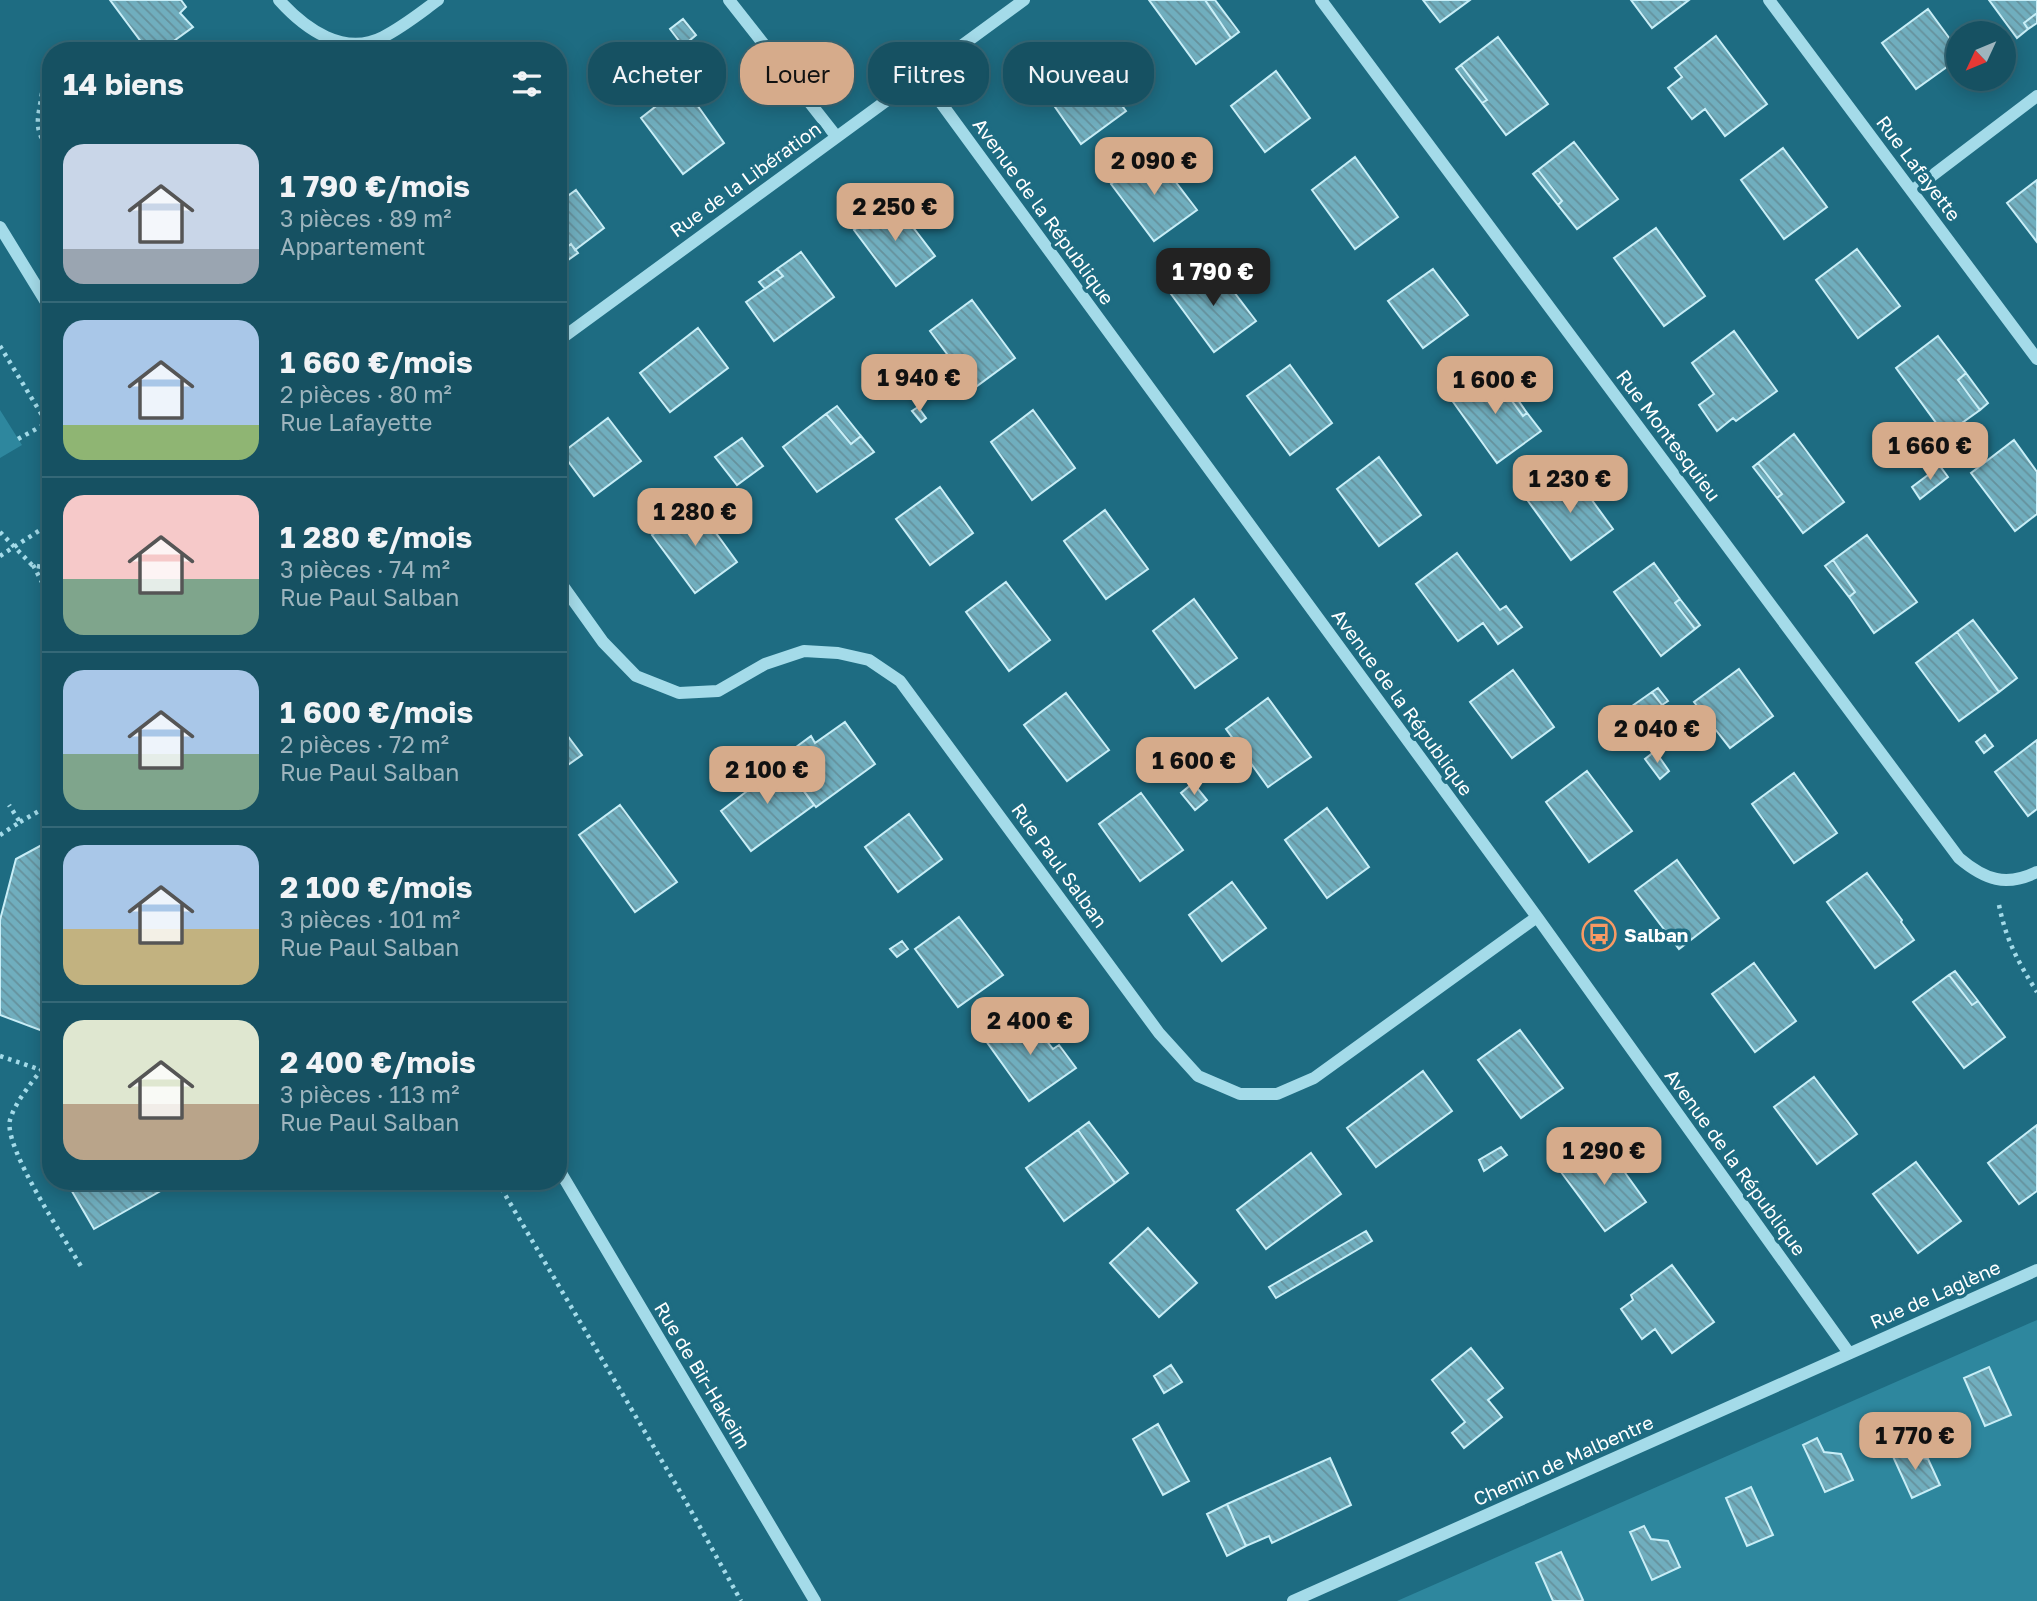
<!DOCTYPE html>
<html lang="fr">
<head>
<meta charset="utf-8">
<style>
	:root { --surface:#165162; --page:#1f5768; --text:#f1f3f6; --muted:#9eb5be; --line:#356877; --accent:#d6ab8b }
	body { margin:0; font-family:"Golos Text",sans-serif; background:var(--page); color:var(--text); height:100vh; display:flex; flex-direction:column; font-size:26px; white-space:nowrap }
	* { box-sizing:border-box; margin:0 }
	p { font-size:23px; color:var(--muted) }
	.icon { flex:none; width:38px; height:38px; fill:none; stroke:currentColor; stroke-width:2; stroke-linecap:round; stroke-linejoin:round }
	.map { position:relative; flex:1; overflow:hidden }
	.panel { position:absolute; left:42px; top:42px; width:525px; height:1148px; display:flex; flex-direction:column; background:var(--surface); border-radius:28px; box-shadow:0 4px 18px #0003,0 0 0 2px var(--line) }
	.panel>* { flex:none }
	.hud { position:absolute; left:588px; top:42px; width:665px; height:63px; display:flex; gap:14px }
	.needle { width:46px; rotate:226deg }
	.controls { position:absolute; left:1946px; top:21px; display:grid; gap:14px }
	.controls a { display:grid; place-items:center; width:70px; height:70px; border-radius:50%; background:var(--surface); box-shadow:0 4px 18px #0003,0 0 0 2px var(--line); font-size:35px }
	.price { position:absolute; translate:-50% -60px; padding:0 16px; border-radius:14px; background:var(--accent); color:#111; font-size:23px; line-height:46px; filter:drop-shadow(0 2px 4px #0008) }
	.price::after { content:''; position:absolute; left:50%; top:42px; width:21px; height:16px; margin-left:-10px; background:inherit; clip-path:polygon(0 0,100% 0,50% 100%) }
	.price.on { background:#222; color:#fff }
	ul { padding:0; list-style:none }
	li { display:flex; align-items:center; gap:21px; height:175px; padding:0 21px }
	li+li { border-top:2px solid var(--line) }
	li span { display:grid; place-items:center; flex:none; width:196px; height:140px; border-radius:21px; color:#555 }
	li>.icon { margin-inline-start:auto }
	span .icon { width:84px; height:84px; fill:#fffc; stroke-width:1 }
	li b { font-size:30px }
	h2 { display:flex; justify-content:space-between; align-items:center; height:84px; padding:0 21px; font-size:30px }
	.tag { padding:0 24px; border-radius:28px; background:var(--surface); box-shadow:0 4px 18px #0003,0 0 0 2px var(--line); font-size:24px; line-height:63px }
	.tag.on { background:var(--accent); color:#111 }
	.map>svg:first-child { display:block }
</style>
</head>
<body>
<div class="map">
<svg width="2037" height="1601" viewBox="0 0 2037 1601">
	<defs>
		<pattern id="building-back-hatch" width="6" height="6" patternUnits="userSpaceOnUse" patternTransform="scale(1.75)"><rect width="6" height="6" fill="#70aebe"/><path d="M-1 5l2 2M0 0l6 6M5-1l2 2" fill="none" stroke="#65919c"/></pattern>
	</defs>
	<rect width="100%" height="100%" fill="#1e6c82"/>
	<path fill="#2e879e" d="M 0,410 L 22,445 L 0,458 Z
		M 2037,1320 L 2037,1601 L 1397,1601 Z"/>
	<path fill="url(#building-back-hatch)" stroke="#c8eef7" stroke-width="2" d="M 110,0 L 181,0 L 186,7 L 180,13 L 193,27 L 160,51 L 148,51 Z
		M 1149,0 L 1205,0 L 1231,38 L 1196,64 Z
		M 1205,0 L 1215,0 L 1239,32 L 1231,38 Z
		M 1423,0 L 1470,0 L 1440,22 Z
		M 1631,0 L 1689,0 L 1652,28 Z
		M 1989,0 L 2037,0 L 2037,13 L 2024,23 L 2028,29 L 2017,38 Z
		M 1928,9 L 1958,50 L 1958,59 L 1916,89 L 1882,43 Z
		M 2037,13 L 2037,23 L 2028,29 L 2024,23 Z
		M 683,19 L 696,35 L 683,46 L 670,29 Z
		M 1716,36 L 1767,104 L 1725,136 L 1705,109 L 1692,119 L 1668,88 L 1682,77 L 1675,68 Z
		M 1498,37 L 1548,104 L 1506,135 L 1482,103 L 1487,100 L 1461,65 Z
		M 1091,64 L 1126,111 L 1081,144 L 1048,97 Z
		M 1461,65 L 1487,100 L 1482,103 L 1456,69 Z
		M 1276,71 L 1310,118 L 1265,152 L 1231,106 Z
		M 683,85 L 724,143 L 683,174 L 641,118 Z
		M 1574,142 L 1618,199 L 1577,229 L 1558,205 L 1562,201 L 1538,170 Z
		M 1783,148 L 1827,207 L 1784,239 L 1741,180 Z
		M 1153,152 L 1197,210 L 1154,241 L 1111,184 Z
		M 1355,157 L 1398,217 L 1355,249 L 1312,190 Z
		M 1538,170 L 1562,201 L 1558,205 L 1533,174 Z
		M 2037,180 L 2037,242 L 2007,203 Z
		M 576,190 L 604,228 L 575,250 L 571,244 L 558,254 L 558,203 Z
		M 893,201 L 935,256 L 896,286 L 854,230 Z
		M 1656,228 L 1705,296 L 1664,326 L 1614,258 Z
		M 571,244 L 578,253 L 558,267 L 558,254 Z
		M 1857,249 L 1900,306 L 1858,338 L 1816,280 Z
		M 801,252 L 834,297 L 774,341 L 746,302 L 783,276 L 777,269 Z
		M 1212,263 L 1256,321 L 1214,352 L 1171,294 Z
		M 777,269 L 783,276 L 765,289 L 759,282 Z
		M 1433,269 L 1468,315 L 1423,348 L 1388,301 Z
		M 972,300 L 1015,358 L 973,389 L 930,331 Z
		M 698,328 L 728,368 L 670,412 L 640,373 Z
		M 1734,331 L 1777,391 L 1736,421 L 1733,418 L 1717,431 L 1699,405 L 1714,394 L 1692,363 Z
		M 1938,336 L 1966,373 L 1958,380 L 1980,410 L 1945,435 L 1896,368 Z
		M 1290,365 L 1332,423 L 1290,455 L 1247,396 Z
		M 1494,367 L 1509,387 L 1504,390 L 1523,416 L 1527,413 L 1541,431 L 1497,463 L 1451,399 Z
		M 1966,373 L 1988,403 L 1980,410 L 1958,380 Z
		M 1509,387 L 1527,413 L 1523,416 L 1504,390 Z
		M 837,406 L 861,436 L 851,444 L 826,414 Z
		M 918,407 L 926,418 L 921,422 L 912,411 Z
		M 1033,410 L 1075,468 L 1032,500 L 991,442 Z
		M 826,414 L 851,444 L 861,436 L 874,452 L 817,492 L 783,447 Z
		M 608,418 L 641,461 L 594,496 L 562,453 Z
		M 1794,434 L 1844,502 L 1803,533 L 1777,498 L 1782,494 L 1758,463 Z
		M 742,438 L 763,466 L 737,485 L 715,457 Z
		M 2014,440 L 2037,472 L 2037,514 L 2015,531 L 1971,473 Z
		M 1379,457 L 1421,515 L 1379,546 L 1337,489 Z
		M 1758,463 L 1782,494 L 1777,498 L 1753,467 Z
		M 1940,466 L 1948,477 L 1920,499 L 1912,487 Z
		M 1570,470 L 1613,529 L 1571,560 L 1528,501 Z
		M 940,487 L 973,533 L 930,565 L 896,519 Z
		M 695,504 L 737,562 L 695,593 L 652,535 Z
		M 1105,510 L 1148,569 L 1106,599 L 1064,541 Z
		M 1867,535 L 1917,602 L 1874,633 L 1849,597 L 1855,592 L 1833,560 Z
		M 1457,553 L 1500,610 L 1506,606 L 1522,627 L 1498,644 L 1483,623 L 1458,641 L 1416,584 Z
		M 1833,560 L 1855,592 L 1849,597 L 1825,566 Z
		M 1654,563 L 1680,599 L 1675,603 L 1695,629 L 1661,656 L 1614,592 Z
		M 1006,582 L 1050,640 L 1009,671 L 966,612 Z
		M 1194,599 L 1237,658 L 1195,688 L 1153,631 Z
		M 1680,599 L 1700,625 L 1695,629 L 1675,603 Z
		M 1973,620 L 2017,678 L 1999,692 L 1957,632 Z
		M 1957,632 L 1999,692 L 1959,721 L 1916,663 Z
		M 1739,669 L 1773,716 L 1730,748 L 1694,702 Z
		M 1513,670 L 1554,727 L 1512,758 L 1470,702 Z
		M 1658,688 L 1668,701 L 1662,705 L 1652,692 Z
		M 1652,692 L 1662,705 L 1635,724 L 1625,711 Z
		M 1066,693 L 1109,750 L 1067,781 L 1024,725 Z
		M 1268,698 L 1311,757 L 1268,787 L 1226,729 Z
		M 845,722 L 875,764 L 816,807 L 780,759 L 811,736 L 815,743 Z
		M 558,723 L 582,755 L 558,772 Z
		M 1985,735 L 1993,746 L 1984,753 L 1976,742 Z
		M 2037,740 L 2037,809 L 2028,816 L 1995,772 Z
		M 1655,751 L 1669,771 L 1660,779 L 1645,759 Z
		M 780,759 L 814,805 L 751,851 L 721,811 L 755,785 L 751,781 Z
		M 1587,771 L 1632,831 L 1589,862 L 1546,802 Z
		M 1794,773 L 1837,833 L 1794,863 L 1752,804 Z
		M 1193,783 L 1207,800 L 1195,810 L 1181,793 Z
		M 1141,793 L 1183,850 L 1140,881 L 1099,824 Z
		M 620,805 L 677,882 L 635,912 L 579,835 Z
		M 1327,808 L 1369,867 L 1327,898 L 1285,840 Z
		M 909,814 L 942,859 L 898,892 L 865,847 Z
		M 51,840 L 51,1027 L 48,1033 L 0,1015 L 0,920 L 16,859 Z
		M 1677,860 L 1719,918 L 1679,949 L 1635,891 Z
		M 1867,873 L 1902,920 L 1901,922 L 1914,940 L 1875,968 L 1827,902 Z
		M 1232,882 L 1266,928 L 1222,961 L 1189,915 Z
		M 959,917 L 1003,975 L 958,1007 L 915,949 Z
		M 902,941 L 908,949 L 897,957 L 890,949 Z
		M 1754,963 L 1796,1021 L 1755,1052 L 1712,994 Z
		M 1955,971 L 1978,1001 L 1972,1005 L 1949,975 Z
		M 1949,975 L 1972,1005 L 1978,1001 L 2005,1037 L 1964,1068 L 1913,1002 Z
		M 1025,1013 L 1053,1049 L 1059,1045 L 1076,1068 L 1029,1101 L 986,1041 Z
		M 1520,1030 L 1563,1088 L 1521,1118 L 1478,1060 Z
		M 1423,1071 L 1452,1111 L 1376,1167 L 1347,1128 Z
		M 1814,1077 L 1857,1134 L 1817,1164 L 1774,1107 Z
		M 1089,1122 L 1128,1173 L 1115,1183 L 1078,1130 Z
		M 2037,1125 L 2037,1191 L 2019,1204 L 1988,1163 Z
		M 1078,1130 L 1115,1183 L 1064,1221 L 1026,1168 Z
		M 1603,1142 L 1646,1202 L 1605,1231 L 1561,1172 Z
		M 1501,1147 L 1507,1155 L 1484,1171 L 1479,1160 Z
		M 1311,1153 L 1341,1194 L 1266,1249 L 1237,1210 Z
		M 1916,1162 L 1961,1221 L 1918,1253 L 1873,1194 Z
		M 66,1181 L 178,1181 L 94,1229 Z
		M 1148,1228 L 1197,1283 L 1159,1317 L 1110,1263 Z
		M 1366,1231 L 1372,1241 L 1276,1298 L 1269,1287 Z
		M 1672,1265 L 1714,1322 L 1672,1353 L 1655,1329 L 1642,1339 L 1621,1309 L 1633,1300 L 1631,1295 Z
		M 1471,1348 L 1503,1388 L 1488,1400 L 1502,1417 L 1464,1448 L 1452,1433 L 1465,1422 L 1432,1380 Z
		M 1171,1365 L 1182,1382 L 1164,1393 L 1154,1376 Z
		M 1989,1367 L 2011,1415 L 1985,1426 L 1964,1378 Z
		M 1158,1424 L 1189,1481 L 1163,1495 L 1133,1439 Z
		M 1817,1438 L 1824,1452 L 1841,1454 L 1853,1480 L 1825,1492 L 1803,1445 Z
		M 1904,1444 L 1911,1456 L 1928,1459 L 1940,1485 L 1912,1498 L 1890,1450 Z
		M 1330,1458 L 1351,1505 L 1272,1543 L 1269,1536 L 1246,1546 L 1227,1504 Z
		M 1751,1487 L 1773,1535 L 1747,1546 L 1726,1498 Z
		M 1227,1504 L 1246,1546 L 1227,1556 L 1207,1514 Z
		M 1644,1526 L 1651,1539 L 1668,1541 L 1680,1567 L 1652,1580 L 1630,1532 Z
		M 1561,1552 L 1583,1600 L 1581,1601 L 1553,1601 L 1536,1563 Z"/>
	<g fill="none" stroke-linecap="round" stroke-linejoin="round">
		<path stroke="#a4dbe9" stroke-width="4.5" stroke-dasharray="3.5 5" stroke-linecap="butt" d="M 42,93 C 38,120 32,129 51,151
			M 0,346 L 51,430
			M 18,439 L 47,423
			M 0,532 L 32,565 L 51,569
			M 0,556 L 51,523
			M 33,565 L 44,586
			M 20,822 L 51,804
			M 0,835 L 20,822 L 9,805
			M 1999,905 C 2006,940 2018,962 2037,992
			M 0,1056 L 41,1070
			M 51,1068 L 41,1070 C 31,1084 15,1102 10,1120 C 3,1147 66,1241 82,1268
			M 497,1181 L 685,1500 L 741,1601"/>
		<path stroke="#a4dbe9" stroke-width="12" d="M 279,0 C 305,29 344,57 383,37 C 403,27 420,13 438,0
			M 729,0 L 836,136
			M 1321,0 L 1959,858 C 1985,880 2006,887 2037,872
			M 1769,0 L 2037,359
			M 922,77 L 1537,917 L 1849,1353
			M 1912,191 L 2037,96
			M 0,227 L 51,310
			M 558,341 L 1024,0
			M 558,579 L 603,642 L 636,676 L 679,693 L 718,691 L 765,664 L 804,651 L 838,653 L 869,660 L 900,681 L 1159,1033 L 1198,1076 L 1240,1094 L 1277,1094 L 1314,1078 L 1537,917
			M 558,1168 L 815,1601
			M 1293,1601 L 2037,1270"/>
	</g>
	<defs>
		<symbol id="bus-ring" viewBox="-11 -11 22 22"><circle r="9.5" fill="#1e6c82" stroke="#f89963" stroke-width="1.5"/><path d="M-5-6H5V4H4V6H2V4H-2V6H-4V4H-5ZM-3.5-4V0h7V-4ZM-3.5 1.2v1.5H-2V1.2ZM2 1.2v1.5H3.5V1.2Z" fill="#f89963"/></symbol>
	</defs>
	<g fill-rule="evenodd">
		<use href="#bus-ring" x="1580" y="915" width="38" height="38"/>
	</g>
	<g text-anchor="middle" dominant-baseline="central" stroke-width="7" stroke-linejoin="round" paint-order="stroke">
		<g font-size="19" fill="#fff" stroke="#1e6c82">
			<text transform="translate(1919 168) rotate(53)">Rue Lafayette</text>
			<text transform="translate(745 179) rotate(-36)">Rue de la Libération</text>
			<text transform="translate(1044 211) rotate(54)">Avenue de la République</text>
			<text transform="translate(1669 435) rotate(53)">Rue Montesquieu</text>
			<text transform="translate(1403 702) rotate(54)">Avenue de la République</text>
			<text transform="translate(1060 865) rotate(54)">Rue Paul Salban</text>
			<text transform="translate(1736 1162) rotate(54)">Avenue de la République</text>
			<text transform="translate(1935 1294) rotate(-24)">Rue de Laglène</text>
			<text transform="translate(703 1375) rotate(59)">Rue de Bir-Hakeim</text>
			<text transform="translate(1563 1460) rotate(-24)">Chemin de Malbentre</text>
		</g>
		<g font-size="19" font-weight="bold" fill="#fff" stroke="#1e6c82" text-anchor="start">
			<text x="1624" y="934">Salban</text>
		</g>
	</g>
</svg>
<div class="controls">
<a><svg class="needle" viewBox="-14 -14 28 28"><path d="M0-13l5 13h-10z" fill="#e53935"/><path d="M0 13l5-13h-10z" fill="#9eb5be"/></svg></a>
</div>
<b class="price" style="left:1154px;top:197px">2 090 €</b>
<b class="price" style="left:895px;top:243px">2 250 €</b>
<b class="price on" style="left:1213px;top:308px">1 790 €</b>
<b class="price" style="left:919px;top:414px">1 940 €</b>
<b class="price" style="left:1495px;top:416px">1 600 €</b>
<b class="price" style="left:1930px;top:482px">1 660 €</b>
<b class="price" style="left:1570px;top:515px">1 230 €</b>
<b class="price" style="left:695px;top:548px">1 280 €</b>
<b class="price" style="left:1657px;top:765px">2 040 €</b>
<b class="price" style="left:1194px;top:797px">1 600 €</b>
<b class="price" style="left:767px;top:806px">2 100 €</b>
<b class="price" style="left:1030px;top:1057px">2 400 €</b>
<b class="price" style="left:1604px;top:1187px">1 290 €</b>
<b class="price" style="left:1915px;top:1472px">1 770 €</b>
<div class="hud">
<a class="tag">Acheter</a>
<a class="tag on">Louer</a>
<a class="tag">Filtres</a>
<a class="tag">Nouveau</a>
</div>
<section class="panel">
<h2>14 biens<svg class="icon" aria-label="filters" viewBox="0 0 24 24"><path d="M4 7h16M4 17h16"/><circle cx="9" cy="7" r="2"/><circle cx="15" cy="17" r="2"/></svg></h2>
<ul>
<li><span style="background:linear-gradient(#c9d6e8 75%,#9aa5b1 0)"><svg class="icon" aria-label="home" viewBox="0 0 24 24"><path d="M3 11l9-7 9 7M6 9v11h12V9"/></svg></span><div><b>1 790 €/mois</b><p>3 pièces · 89 m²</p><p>Appartement</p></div></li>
<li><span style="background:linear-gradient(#a9c7e8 75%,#8fb573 0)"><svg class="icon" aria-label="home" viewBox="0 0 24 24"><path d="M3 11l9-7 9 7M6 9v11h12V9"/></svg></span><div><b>1 660 €/mois</b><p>2 pièces · 80 m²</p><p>Rue Lafayette</p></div></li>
<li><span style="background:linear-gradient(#f6c9c9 60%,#7fa58c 0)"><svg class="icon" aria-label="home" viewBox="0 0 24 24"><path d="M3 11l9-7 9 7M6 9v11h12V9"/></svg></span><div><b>1 280 €/mois</b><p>3 pièces · 74 m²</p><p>Rue Paul Salban</p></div></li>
<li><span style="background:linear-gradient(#a9c7e8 60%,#7fa58c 0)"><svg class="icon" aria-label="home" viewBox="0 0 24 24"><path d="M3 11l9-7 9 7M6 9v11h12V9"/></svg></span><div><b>1 600 €/mois</b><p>2 pièces · 72 m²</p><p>Rue Paul Salban</p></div></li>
<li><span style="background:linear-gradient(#a9c7e8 60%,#c2b280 0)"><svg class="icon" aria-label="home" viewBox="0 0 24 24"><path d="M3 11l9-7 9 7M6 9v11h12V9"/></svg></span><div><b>2 100 €/mois</b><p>3 pièces · 101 m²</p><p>Rue Paul Salban</p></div></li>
<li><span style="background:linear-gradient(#dfe7d0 60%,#b9a48a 0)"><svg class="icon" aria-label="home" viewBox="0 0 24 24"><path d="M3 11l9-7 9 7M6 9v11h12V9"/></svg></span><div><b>2 400 €/mois</b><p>3 pièces · 113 m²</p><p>Rue Paul Salban</p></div></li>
</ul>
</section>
</div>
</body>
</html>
